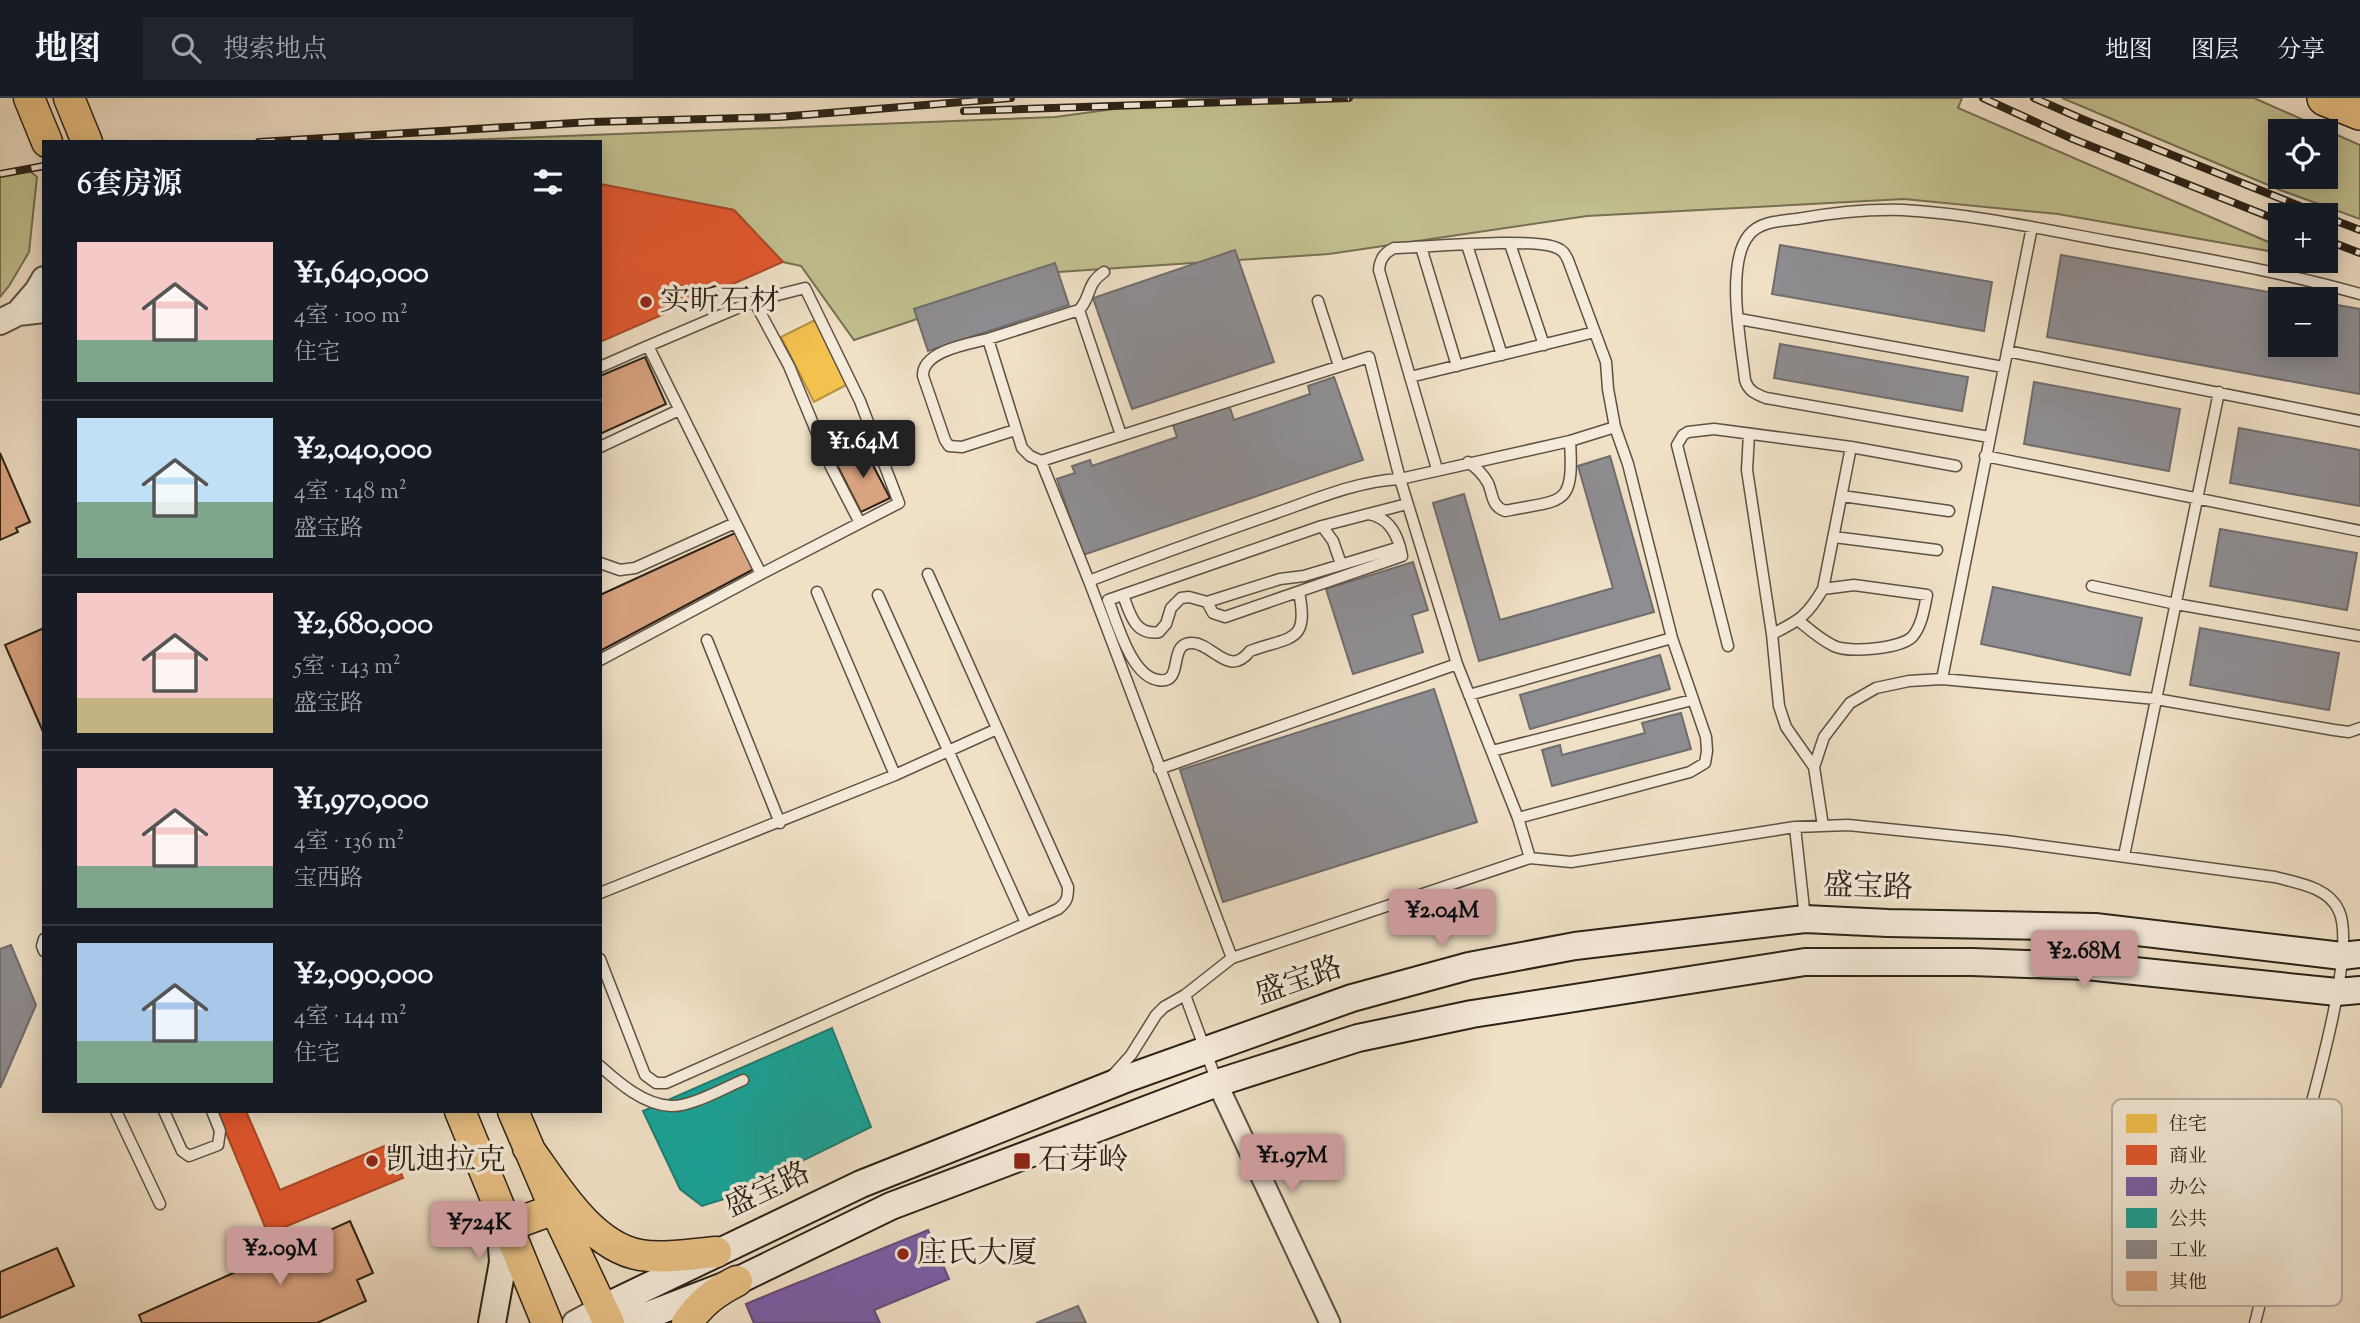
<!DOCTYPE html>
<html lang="zh">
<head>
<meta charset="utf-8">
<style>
	:root { --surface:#171b24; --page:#20242c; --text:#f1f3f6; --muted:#9ea1a6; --line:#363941; --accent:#c59692 }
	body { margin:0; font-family:"Sorts Mill Goudy","Noto Serif SC",serif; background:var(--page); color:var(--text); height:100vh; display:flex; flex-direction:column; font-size:26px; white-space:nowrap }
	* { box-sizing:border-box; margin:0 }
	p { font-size:23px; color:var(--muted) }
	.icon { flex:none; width:38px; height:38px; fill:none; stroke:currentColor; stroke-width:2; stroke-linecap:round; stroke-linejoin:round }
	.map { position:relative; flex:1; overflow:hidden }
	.sheet { position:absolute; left:42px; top:42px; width:560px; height:973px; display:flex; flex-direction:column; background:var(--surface); border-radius:0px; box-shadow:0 4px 18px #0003 }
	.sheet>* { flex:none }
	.tools { position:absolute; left:2268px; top:21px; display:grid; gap:14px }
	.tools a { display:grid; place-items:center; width:70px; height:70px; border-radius:0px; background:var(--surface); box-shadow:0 4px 18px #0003; font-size:35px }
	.price { position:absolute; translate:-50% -60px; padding:0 16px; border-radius:7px; background:var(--accent); color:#111; font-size:23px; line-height:46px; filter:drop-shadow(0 2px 4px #0008) }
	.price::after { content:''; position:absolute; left:50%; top:42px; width:21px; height:16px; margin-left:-10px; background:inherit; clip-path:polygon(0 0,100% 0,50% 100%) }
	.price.selected { background:#222; color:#fff }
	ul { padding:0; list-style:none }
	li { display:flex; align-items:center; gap:21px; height:175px; padding:0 35px }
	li+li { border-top:2px solid var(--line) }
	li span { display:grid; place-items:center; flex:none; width:196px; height:140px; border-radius:0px; color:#555 }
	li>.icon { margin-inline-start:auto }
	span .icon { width:84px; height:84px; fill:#fffc; stroke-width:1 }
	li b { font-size:30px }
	h2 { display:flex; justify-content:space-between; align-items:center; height:84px; padding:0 35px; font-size:30px }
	header { display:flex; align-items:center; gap:42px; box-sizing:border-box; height:98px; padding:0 35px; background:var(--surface); border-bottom:2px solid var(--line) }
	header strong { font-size:33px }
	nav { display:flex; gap:38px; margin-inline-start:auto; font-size:24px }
	.search { width:490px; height:63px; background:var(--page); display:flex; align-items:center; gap:18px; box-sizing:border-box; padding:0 24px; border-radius:0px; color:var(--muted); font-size:26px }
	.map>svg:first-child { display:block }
</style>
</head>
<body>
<header>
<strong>地图</strong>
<div class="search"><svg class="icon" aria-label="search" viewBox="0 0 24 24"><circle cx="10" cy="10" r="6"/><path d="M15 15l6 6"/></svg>搜索地点</div>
<nav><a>地图</a><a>图层</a><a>分享</a></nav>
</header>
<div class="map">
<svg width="2360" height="1225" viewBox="0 0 2360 1225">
	<rect width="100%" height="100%" fill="#f0e0c6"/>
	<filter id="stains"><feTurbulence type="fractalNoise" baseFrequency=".00286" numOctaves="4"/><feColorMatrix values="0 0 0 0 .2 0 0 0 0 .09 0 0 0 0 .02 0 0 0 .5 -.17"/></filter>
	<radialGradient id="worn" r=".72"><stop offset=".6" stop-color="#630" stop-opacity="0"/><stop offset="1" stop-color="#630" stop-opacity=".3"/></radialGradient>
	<path fill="#c2c090" stroke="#767154" stroke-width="2" fill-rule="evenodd" d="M 1195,0 L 1962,0 L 1958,10 L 2280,149 L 2280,155 L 2058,116 L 1904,101 L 1587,118 L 1329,156 L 1058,174 L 854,242 L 801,168 L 783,164 L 734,112 L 600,86 L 600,44 L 413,44 L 1055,19 Z
		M 2062,0 L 2254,0 L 2360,47 L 2360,121 L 2280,92 ZM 2280,33 L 2326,33 L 2326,79 L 2280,79 Z
		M 26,70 L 37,79 L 29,154 L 9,188 L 0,199 L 0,75 Z"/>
	<path fill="#f2c14e" stroke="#b6913e" stroke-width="2" d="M 815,222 L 848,286 L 814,304 L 781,239 Z"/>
	<path fill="#e4572e" stroke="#ac4727" stroke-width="2" d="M 600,86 L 734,112 L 783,164 L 600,244 Z
		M 217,1013 L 246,1013 L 280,1092 L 389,1046 L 403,1080 L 268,1136 Z
		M 802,1183 L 822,1225 L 754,1225 L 746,1206 Z"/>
	<path fill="#7b5ea7" stroke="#634c7c" stroke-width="2" d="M 928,1132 L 949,1181 L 874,1212 L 880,1225 L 754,1225 L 746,1206 Z"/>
	<path fill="#17a398" stroke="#1d7c71" stroke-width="2" d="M 832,930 L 871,1029 L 727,1100 L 702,1108 L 680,1091 L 643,1013 Z"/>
	<path fill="#8d8d92" stroke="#706d6d" stroke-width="2" d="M 1780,147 L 1992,184 L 1984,233 L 1772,196 Z
		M 1235,152 L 1274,264 L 1132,311 L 1093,200 Z
		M 2061,157 L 2308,201 L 2280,201 L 2280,247 L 2326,247 L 2326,205 L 2360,211 L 2360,296 L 2047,239 Z
		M 1055,165 L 1069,207 L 928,253 L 914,211 Z
		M 1780,246 L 1968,279 L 1962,313 L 1774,280 Z
		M 1334,279 L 1363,362 L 1083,457 L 1057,381 L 1075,375 L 1072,368 L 1090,362 L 1092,368 L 1177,339 L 1173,327 L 1229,307 L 1234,322 L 1310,296 L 1308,288 Z
		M 2034,284 L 2180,311 L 2169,373 L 2024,346 Z
		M 2239,330 L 2360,352 L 2360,408 L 2230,385 Z
		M 1610,358 L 1654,514 L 1479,563 L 1433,405 L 1464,396 L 1500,522 L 1613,490 L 1578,368 Z
		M 2220,431 L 2357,455 L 2347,512 L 2210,488 Z
		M 1413,464 L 1428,512 L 1412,517 L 1423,554 L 1353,576 L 1326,491 Z
		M 1993,489 L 2142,520 L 2130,577 L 1981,546 Z
		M 2200,530 L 2339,555 L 2329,612 L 2190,587 Z
		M 1660,557 L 1670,591 L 1530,631 L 1520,597 Z
		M 1434,591 L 1477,724 L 1223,804 L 1180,672 Z
		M 1681,615 L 1691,651 L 1552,688 L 1542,652 L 1560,647 L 1562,657 L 1645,635 L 1642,625 Z
		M 11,847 L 36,907 L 0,990 L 0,851 Z
		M 1078,1208 L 1086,1225 L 1036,1225 Z"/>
	<path fill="#daa380" stroke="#2b2217" stroke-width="2" d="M 645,259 L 666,306 L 600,336 L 600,278 Z
		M 864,350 L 890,400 L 861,414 L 836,365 Z
		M 0,355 L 30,424 L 16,430 L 18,434 L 0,442 Z
		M 735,435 L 754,471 L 600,553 L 600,497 Z
		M 44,530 L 44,636 L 5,547 Z
		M 350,1123 L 373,1175 L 357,1182 L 366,1203 L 317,1225 L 142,1225 L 139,1217 Z
		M 57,1150 L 74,1188 L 0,1220 L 0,1174 Z"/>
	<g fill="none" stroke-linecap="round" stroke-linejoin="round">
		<defs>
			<path id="service" d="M 1510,146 L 1544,247
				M 1467,147 L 1502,257
				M 1421,149 L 1457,268
				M 754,203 L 805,190 L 860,303 L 899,405 L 860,425
				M 1318,203 L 1339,268
				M 1079,212 L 1121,337
				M 1739,221 L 2003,269
				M 988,241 C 968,246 922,253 923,278 L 945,342 L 949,348 L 962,349 L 1015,332
				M 648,248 L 754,203 L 789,268 L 831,369 L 860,425 L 761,476
				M 2007,253 L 2360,323
				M 600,269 L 648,248 L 761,476 L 600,562
				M 1410,279 L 1595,234
				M 1749,336 L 1747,372 L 1772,536 L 1779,608 L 1786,629 L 1814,669
				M 1989,339 L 1766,300 C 1756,296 1748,293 1745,282 C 1741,246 1725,166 1749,137 C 1760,123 1781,123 1797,121 C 1831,115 1869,111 1903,112 C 1973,116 2042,131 2112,144 C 2195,159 2278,173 2360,196
				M 600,349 L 679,312
				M 1851,349 L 1956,368
				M 1985,358 L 2360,433
				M 1041,363 L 1030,358 L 1022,350 L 988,241 L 1079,212 C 1092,199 1085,187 1104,174
				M 1468,364 C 1477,370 1483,376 1488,385 C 1493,396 1491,408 1505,413 C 1564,401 1574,410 1570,343
				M 1437,371 L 1379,172 C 1380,161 1384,155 1394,150 C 1426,149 1534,139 1557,150 C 1563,152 1565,156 1568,162 L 1606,264 L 1608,291 L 1615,329
				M 1842,398 L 1949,413
				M 1322,428 L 1333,443 L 1341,466
				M 1834,439 L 1937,452
				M 600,465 L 620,472 L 635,470 L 735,425
				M 1089,483 L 1041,363 L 1369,259 L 1400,381 L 1570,343 L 1615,329 L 1628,366 L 1672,540 L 1706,639 L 1707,653 L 1705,665 L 1690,674 L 1518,720
				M 2092,488 L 2176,506 L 2360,538
				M 817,494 L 895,677
				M 1299,494 C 1309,545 1292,538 1250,553 C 1229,580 1213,546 1193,545 C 1166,543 1186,587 1158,582 C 1131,578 1117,524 1108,502 L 1322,428 L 1407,406
				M 878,497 L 1026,825
				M 1123,497 C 1130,516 1135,538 1159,534 L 1166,526 L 1171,510 L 1181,500 L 1189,499 L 1207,504 L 1280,481 L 1304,478 L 1400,449 C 1395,432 1387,420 1369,416
				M 1207,504 L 1213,515 L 1225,519 L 1402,458 L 1400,449
				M 1799,523 C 1810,532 1821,542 1834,548 C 1849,555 1902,551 1913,538 C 1922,527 1924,511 1927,497 L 1854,487 L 1823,491
				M 707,542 L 780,725
				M 1728,548 L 1677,347 L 1683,337 L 1688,334 L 1714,331 L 1851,349 L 1823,491 C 1807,518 1799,523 1772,536
				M 1942,581 L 2032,129
				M 1469,597 L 1672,540
				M 1492,653 L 1692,602
				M 1159,671 L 1457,566
				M 1823,728 L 1814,669 L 1824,639 L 1850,605 L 1876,590 L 1909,583 L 1942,581 L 2156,601 L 2334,632 L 2349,634 L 2360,630
				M 1795,729 L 1805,820
				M 2124,758 L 2219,294
				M 600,795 L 895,677 L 997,631
				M 44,841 L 42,848 L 44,853
				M 1232,860 L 1089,483 C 1151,459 1213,437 1276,415 C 1316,401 1357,383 1400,381 L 1457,566 L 1518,720 L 1530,760
				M 600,861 L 645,977 L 656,985 L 666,985 L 1058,811 C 1067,804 1068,800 1068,789 L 928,476
				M 600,968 C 619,985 644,1007 671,1008 C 691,1009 724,990 743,982
				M 1112,978 L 1131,957 L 1156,917 L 1164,909 L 1185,897
				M 1217,984 L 1185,897 L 1232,860 L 1530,760 L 1571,764 L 1795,729 L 1848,727 L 2006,743 L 2275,779 C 2297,785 2329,789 2339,813 C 2357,852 2312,1002 2300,1048 C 2285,1107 2270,1166 2255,1225
				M 116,1013 L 160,1106
				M 164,1013 L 182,1053 L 189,1058 L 218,1047 L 220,1033 L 212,1013"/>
			<path id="minor" d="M 1217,985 L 1330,1225"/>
			<path id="tertiary" d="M 18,215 L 37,193 L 44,181
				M 0,224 L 18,215 L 44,212
				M 575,1225 L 601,1211"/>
			<path id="secondary" d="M 601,1211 L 861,1086 L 1128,980 L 1352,900 L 1469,868 L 1575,848 L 1805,821 L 1888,825 L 2095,829 L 2342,858 L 2360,856
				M 492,1225 L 503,1164 L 500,1120
				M 628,1225 L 737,1183 L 891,1108 L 1217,985 L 1358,940 L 1472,916 L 1805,864 L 1972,864 L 2086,868 L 2337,894 L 2360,892"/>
			<path id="primary" d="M 29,0 L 47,44
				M 69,0 L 87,44
				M 460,1013 L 547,1225
				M 513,1013 L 555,1111 L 609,1225
				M 528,1050 C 555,1087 590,1148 640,1157 C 664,1161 692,1156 716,1154
				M 508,1128 L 555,1111
				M 687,1225 C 701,1205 715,1194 737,1183"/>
			<path id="motorway" d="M 2325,0 L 2360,14"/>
		</defs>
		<use href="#service" stroke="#5c5243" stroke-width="13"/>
		<use href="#minor" stroke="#5c5243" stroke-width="23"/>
		<use href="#tertiary" stroke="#5c5243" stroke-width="28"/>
		<use href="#secondary" stroke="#2b2217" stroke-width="30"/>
		<use href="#primary" stroke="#2b2217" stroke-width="33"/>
		<use href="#motorway" stroke="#2b2217" stroke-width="38"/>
		<use href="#service" stroke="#f5ebda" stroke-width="10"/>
		<use href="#minor" stroke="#f5ebda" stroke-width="19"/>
		<use href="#tertiary" stroke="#f5ebda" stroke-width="24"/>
		<use href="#secondary" stroke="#f5ebda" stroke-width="26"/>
		<use href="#primary" stroke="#e8c083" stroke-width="30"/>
		<use href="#motorway" stroke="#e8c083" stroke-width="35"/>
		<defs>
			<path id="rail" d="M 1983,0 L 2073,41 L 2280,123
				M 2034,0 L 2082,21 L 2322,117
				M 964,13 L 1349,0
				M 259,44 L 591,24 L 779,19 L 1011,0
				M 0,76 L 44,68
				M 2326,119 L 2360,132
				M 2326,142 L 2360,155"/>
		</defs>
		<use href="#rail" stroke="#2b2217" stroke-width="8"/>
		<use href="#rail" stroke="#f5ebda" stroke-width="5" stroke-dasharray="16" stroke-linecap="butt"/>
	</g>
	<g fill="#8f2418" stroke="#f5ebda" stroke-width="2.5">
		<circle cx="646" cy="204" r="7"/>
		<circle cx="372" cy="1063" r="7"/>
		<rect x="1013" y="1054" width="18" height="18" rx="3.5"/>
		<circle cx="903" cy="1156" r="7"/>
	</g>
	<g text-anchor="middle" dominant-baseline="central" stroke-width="7" stroke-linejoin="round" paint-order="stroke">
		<g font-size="30" fill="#2b2217" stroke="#f5ebda" text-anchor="start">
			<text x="660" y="204">实昕石材</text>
			<text x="386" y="1063">凯迪拉克</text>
			<text x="1038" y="1063">石芽岭</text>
			<text x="917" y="1156">庄氏大厦</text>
		</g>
		<g font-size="30" fill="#2b2217" stroke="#f5ebda">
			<text transform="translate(1868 790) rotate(2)">盛宝路</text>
			<text transform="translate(1299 884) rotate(-19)">盛宝路</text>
			<text transform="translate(768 1093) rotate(-25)">盛宝路</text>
		</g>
	</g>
	<rect x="2112" y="1001" width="230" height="207" rx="10" fill="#f5ebda" stroke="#b8afa0" stroke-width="2"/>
	<rect x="2126" y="1016" width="31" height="19" fill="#f2c14e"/>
	<rect x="2126" y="1047" width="31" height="20" fill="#e4572e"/>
	<rect x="2126" y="1079" width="31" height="19" fill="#7b5ea7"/>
	<rect x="2126" y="1110" width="31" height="20" fill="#17a398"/>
	<rect x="2126" y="1142" width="31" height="19" fill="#8d8d92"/>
	<rect x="2126" y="1173" width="31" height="20" fill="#daa380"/>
	<g font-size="19" fill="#2b2217">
		<text x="2169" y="1032">住宅</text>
		<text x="2169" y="1064">商业</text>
		<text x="2169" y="1095">办公</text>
		<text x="2169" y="1127">公共</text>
		<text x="2169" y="1158">工业</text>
		<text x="2169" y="1190">其他</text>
	</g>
	<rect width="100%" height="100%" filter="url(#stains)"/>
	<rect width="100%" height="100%" fill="url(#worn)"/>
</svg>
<div class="tools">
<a><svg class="icon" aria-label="locate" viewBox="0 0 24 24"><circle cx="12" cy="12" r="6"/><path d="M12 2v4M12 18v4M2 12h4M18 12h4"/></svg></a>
<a>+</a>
<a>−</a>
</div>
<b class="price selected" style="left:863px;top:382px">¥1.64M</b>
<b class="price" style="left:1442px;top:851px">¥2.04M</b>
<b class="price" style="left:2084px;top:892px">¥2.68M</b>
<b class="price" style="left:1292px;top:1096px">¥1.97M</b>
<b class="price" style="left:479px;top:1163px">¥724K</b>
<b class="price" style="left:280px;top:1189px">¥2.09M</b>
<section class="sheet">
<h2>6套房源<svg class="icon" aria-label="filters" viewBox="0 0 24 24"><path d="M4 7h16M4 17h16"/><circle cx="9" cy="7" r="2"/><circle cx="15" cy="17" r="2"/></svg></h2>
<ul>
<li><span style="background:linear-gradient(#f6c9c9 70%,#7fa58c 0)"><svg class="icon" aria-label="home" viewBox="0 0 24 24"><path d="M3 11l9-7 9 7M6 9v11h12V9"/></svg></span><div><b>¥1,640,000</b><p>4室 · 100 m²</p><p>住宅</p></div></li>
<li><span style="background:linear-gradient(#bfe0f5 60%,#7fa58c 0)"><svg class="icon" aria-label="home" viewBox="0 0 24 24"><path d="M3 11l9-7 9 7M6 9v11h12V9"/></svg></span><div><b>¥2,040,000</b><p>4室 · 148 m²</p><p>盛宝路</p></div></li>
<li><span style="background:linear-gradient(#f6c9c9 75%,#c2b280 0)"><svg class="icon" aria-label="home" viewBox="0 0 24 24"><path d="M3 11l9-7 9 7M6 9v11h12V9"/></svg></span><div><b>¥2,680,000</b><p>5室 · 143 m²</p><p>盛宝路</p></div></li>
<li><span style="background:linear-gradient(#f6c9c9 70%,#7fa58c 0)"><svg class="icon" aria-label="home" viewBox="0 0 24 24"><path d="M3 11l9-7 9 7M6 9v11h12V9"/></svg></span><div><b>¥1,970,000</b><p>4室 · 136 m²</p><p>宝西路</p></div></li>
<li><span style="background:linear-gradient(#a9c7e8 70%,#7fa58c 0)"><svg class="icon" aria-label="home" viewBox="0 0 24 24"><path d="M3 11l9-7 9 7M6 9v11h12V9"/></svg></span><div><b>¥2,090,000</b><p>4室 · 144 m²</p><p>住宅</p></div></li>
</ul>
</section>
</div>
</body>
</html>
